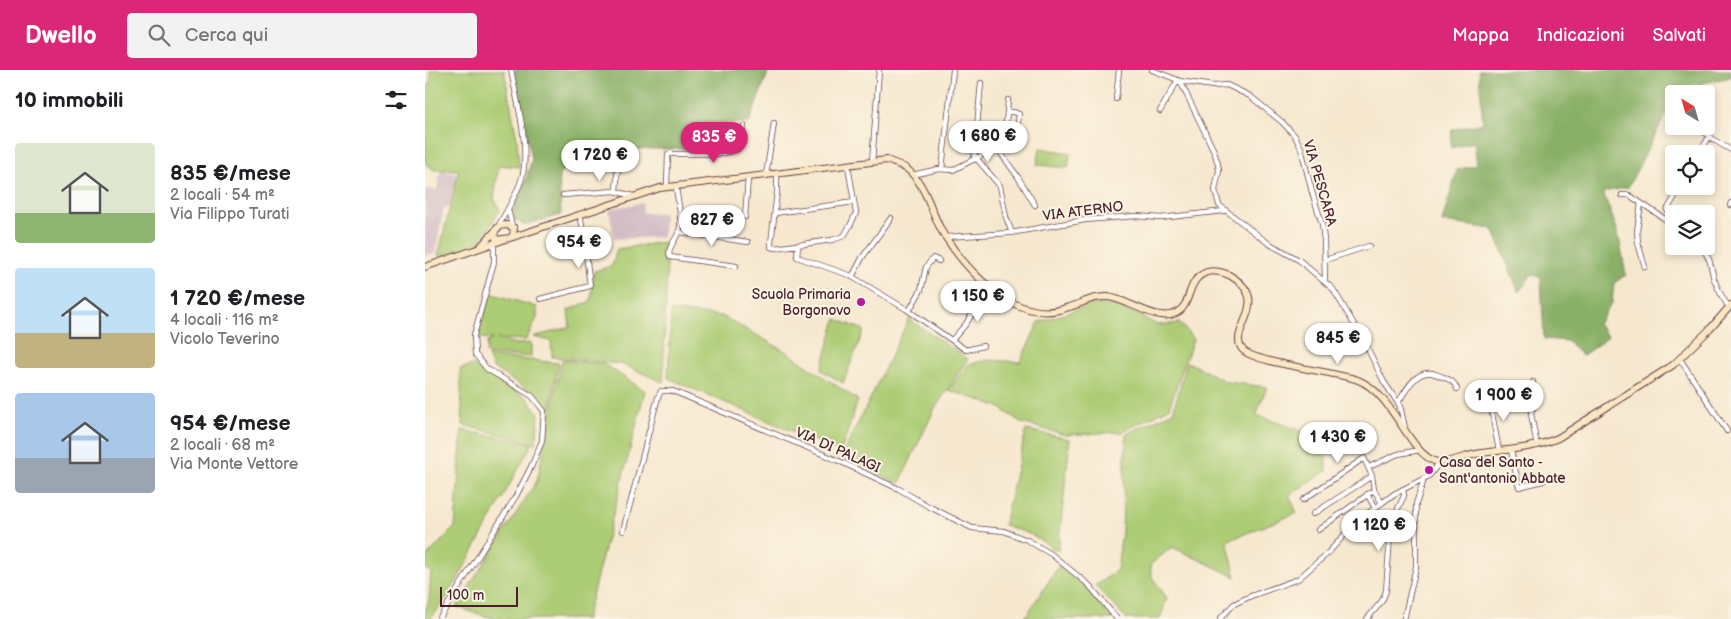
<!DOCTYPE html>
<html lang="it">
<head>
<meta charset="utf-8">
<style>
	:root { --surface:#fff; --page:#f2f2f2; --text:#202124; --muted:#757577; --accent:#db2777 }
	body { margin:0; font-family:"Balsamiq Sans",sans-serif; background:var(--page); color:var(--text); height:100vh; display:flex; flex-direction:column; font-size:19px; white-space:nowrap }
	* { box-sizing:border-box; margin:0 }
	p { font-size:16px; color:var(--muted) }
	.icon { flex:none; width:28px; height:28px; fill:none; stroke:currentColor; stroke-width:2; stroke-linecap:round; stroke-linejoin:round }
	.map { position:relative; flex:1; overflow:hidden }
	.drawer { display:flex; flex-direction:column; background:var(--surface); width:425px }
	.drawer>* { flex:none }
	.needle { width:32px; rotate:323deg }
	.fabs { position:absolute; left:1240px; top:15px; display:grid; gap:10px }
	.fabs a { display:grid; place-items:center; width:50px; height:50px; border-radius:5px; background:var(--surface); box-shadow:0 2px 8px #0003; font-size:25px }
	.scale { position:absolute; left:15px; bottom:12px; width:78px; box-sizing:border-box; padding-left:5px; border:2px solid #4a1f2b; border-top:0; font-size:14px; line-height:18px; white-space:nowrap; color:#4a1f2b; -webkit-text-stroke:4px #fcf5e5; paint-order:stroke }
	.price { position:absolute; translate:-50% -42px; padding:0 11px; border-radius:18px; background:#fff; color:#222; font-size:16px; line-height:32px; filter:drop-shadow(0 1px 2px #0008) }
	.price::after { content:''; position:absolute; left:50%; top:30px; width:15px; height:11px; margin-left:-8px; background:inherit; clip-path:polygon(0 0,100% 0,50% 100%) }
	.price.selected { background:var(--accent); color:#fff }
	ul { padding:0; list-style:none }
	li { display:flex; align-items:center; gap:15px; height:125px; padding:0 15px }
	li span { display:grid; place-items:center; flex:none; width:140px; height:100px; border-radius:5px; color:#555 }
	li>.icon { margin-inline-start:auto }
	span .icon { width:60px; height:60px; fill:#fffc; stroke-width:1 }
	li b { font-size:21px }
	h2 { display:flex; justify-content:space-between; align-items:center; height:60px; padding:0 15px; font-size:21px }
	header { display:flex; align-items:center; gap:30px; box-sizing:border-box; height:70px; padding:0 25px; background:var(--accent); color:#fff }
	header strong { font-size:24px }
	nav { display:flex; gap:28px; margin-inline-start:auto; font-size:18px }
	.search { width:350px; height:45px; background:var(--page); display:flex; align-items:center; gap:12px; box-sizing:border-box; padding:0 18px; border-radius:5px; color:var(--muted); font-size:19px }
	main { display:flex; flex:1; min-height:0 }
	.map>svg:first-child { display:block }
</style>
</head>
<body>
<header>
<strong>Dwello</strong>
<div class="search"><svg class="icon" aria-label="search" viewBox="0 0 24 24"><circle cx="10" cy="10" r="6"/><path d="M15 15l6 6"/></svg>Cerca qui</div>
<nav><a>Mappa</a><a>Indicazioni</a><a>Salvati</a></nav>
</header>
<main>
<section class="drawer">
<h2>10 immobili<svg class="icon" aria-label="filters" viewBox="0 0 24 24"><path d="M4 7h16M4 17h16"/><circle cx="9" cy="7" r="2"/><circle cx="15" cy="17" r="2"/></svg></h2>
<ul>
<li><span style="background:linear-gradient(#dfe7d0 70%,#8fb573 0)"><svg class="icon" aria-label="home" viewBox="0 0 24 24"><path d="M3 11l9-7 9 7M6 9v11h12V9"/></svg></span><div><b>835 €/mese</b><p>2 locali · 54 m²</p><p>Via Filippo Turati</p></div></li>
<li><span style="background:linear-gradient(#bfe0f5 65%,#c2b280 0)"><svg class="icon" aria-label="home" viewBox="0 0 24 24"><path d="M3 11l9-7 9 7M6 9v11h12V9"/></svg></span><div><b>1 720 €/mese</b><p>4 locali · 116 m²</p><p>Vicolo Teverino</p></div></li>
<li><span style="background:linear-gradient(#a9c7e8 65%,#9aa5b1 0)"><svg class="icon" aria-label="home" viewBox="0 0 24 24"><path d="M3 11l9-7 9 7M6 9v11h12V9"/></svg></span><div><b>954 €/mese</b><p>2 locali · 68 m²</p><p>Via Monte Vettore</p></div></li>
</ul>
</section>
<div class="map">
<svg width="1306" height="549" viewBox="0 0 1306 549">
	<rect width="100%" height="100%" fill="#fcf5e5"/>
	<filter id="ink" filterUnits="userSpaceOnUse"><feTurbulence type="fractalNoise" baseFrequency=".02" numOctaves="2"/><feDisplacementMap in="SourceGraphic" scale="10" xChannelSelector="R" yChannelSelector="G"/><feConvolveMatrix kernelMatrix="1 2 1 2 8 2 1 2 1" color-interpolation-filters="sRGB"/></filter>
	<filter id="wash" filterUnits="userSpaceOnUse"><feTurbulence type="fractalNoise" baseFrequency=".0096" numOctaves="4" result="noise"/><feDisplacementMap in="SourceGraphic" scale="20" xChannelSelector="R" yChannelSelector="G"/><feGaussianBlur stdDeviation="1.12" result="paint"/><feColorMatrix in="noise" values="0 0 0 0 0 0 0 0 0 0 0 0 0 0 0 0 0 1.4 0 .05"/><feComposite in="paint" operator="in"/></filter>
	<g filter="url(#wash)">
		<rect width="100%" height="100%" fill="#f6e8cf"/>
		<path fill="#d2bdc5" d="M 16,101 L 32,104 L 24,137 L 19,138 L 10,184 L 1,185 L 0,189 L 0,119 L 12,120 Z
			M 217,133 L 218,143 L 239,143 L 238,167 L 189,169 L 184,139 Z"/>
		<path fill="#accc74" stroke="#7b7650" d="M 6,0 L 79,0 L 92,69 L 94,97 L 74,95 L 69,128 L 75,140 L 52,178 L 13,186 L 34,100 L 9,100 L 0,93 L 0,16 L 5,15 Z
			M 274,54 L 273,65 L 263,65 L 264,55 Z
			M 615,78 L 645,83 L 643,98 L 612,95 Z
			M 176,84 L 174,95 L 155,94 L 155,86 Z
			M 239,172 L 242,196 L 238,312 L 196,294 L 127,287 L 126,271 L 108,267 L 145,257 L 143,240 L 166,231 L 169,201 L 187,196 L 192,179 Z
			M 65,223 L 112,237 L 112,248 L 101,270 L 72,269 L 92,274 L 106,273 L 106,287 L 61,284 L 62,272 L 68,269 L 53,268 Z
			M 669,234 L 694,236 L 733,255 L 755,253 L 768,269 L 744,338 L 697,362 L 641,365 L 597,353 L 572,336 L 523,320 L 544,294 L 564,290 L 595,292 L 614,252 Z
			M 246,241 L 297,246 L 360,281 L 433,330 L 416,382 L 243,308 Z
			M 411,249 L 439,260 L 418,313 L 396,300 Z
			M 484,249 L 543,289 L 510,338 L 474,414 L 418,384 Z
			M 63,286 L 134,293 L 125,339 L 121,340 L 111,325 L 68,298 Z
			M 137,290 L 179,294 L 220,321 L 161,549 L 70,549 L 31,537 L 112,411 Z
			M 762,292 L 802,312 L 842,317 L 831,345 L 899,369 L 902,401 L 864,425 L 872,443 L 802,471 L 811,507 L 747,477 L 725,495 L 727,507 L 742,528 L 735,549 L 702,549 L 670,516 L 692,500 L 697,461 L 701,364 L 748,342 Z
			M 48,295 L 102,328 L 114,344 L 111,374 L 38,355 L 35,299 Z
			M 37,360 L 107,374 L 25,523 L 5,549 L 0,549 L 0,542 L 4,530 L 6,502 L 0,498 L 0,488 L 30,457 Z
			M 601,360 L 645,369 L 633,481 L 607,465 L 579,455 Z
			M 635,494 L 660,516 L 687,549 L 599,549 Z"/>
		<path fill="#89b066" stroke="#6a6848" d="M 89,0 L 344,0 L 324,53 L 263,53 C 260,62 262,70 261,79 L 219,79 L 147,82 L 146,89 L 134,105 L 136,145 L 99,155 L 89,149 L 88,138 L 99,116 L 107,89 Z
			M 1054,0 L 1306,0 L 1306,7 L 1254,18 L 1251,24 L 1249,24 L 1249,29 L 1203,117 L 1178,122 L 1193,162 L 1201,205 L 1189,213 L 1187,233 L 1173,254 L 1183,267 L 1157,286 L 1143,271 L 1119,269 L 1116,208 L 1107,204 L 1094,222 L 1068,159 L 1017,152 L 1032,100 L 1052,95 L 1049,72 L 1026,78 L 1027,60 L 1058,53 Z"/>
	</g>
	<g filter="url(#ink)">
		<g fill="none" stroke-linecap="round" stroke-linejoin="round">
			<defs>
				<path id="minor" d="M 727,0 L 753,10 L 757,15 L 789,81 L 793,94 L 794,101 L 790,120 L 794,135 L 843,173 L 874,190 L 908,219 L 939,271 L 959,312 L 975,336 L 980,358
					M 754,11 L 788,16 L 802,15 L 825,26 L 857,52 L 870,66 L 876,78 L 887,122 L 897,154 L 899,170 L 900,210
					M 691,29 L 694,0
					M 735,41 L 753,10
					M 1272,56 L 1289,70 L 1306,80
					M 579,74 L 587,74 L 591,71 L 594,44 L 589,42 L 582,42
					M 572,78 L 593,107 L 610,135
					M 1274,84 L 1284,67
					M 552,89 L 575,116 L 581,147 L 587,163
					M 549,90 L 556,13
					M 447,92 L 454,0
					M 517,99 L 528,0
					M 352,104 L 352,122 L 346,173 L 346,177 L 350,178 L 407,170 L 419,166 L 426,154 L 431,143 L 423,96
					M 487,105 L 514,99 L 528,100 L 567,80 L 579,76 L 583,30
					M 341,106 L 349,53
					M 251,116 C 252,129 257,145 255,157 C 254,168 241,177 245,187 L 311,196
					M 242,117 L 243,84 L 295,84 L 313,79 L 319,56
					M 191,121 L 194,84
					M 138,125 L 189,121 L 208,126
					M 1197,125 L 1204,125 L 1216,133
					M 1305,135 L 1306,133
					M 83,139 L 87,156
					M 1242,140 L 1256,116
					M 350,143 L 429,132
					M 320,147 L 323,108
					M 73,157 C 81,141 92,125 97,108 C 105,76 92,32 86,0
					M 254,162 L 323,172
					M 521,167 L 585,163 L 660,150 L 711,146 L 736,148 L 799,141
					M 373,175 L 372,187 L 424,205 L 481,239 L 541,280 L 558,276
					M 1275,176 C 1286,188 1285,194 1289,209 C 1293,219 1297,228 1304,237
					M 900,190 L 944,176
					M 1220,197 L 1213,173 L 1212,161 L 1216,133 L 1249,155
					M 427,207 L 437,188 L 466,148
					M 115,229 L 165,216 L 158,160 L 155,144
					M 484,241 L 496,220 L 501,197 L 508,188 L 514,191
					M 527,270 L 540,255 L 562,222
					M 1255,289 L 1302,361
					M 1108,312 L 1108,335 L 1106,344 L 1112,376
					M 1064,327 L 1074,381
					M 973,333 C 980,322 990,301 1006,303 C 1010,303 1014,306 1018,307 C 1025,310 1029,311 1032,319
					M 1086,380 L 1094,417 L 1118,411
					M 944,397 L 973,384 L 995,380
					M 949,420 L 957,433
					M 942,424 L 950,438
					M 878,430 L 939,388 L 947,406 L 888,444
					M 893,460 L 949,420 L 947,406
					M 198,461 L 233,327 L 236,321 L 248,321 L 414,391 L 474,419 L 503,436 L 547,458 L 579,461 L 602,470 L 626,484 L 664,515 L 692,549
					M 14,549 L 91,426 L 106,397 L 117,371 L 119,341 L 107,326 L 62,299 L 50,284 L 49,265 L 69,192 L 69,173
					M 795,549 L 809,534 L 826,526 L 873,509 L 903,483 L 931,452 L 969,424 L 1004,406 L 1014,393
					M 942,549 L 957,531 L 961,521 L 966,453 L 979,426 L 978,419
					M 979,549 L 991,497 L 991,434 L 999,409"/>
				<path id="secondary" d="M 82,155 L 89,158 L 88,165 L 85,168 L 72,170 L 69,165 C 70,158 75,155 82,155 Z
					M 85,168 L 235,118 L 462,90 C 468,93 477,95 482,99 C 502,115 506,144 519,165 C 537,193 559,217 588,233 C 606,242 626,244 644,237 C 658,233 668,226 683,227 C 703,229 732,253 751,243 C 768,235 760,210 782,202 C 789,200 797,202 804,205 C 850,231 802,259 817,279 C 827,293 912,302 933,310 C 969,324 983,384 1012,392 C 1021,394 1040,386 1051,384 C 1080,379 1105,380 1133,368 L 1248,295 L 1285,259 L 1306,235
					M 55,177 L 70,161
					M 0,197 L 78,170"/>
			</defs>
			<use href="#minor" stroke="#643d44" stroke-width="6"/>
			<use href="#secondary" stroke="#643d44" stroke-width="8"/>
			<use href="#minor" stroke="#fff" stroke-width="4.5"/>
			<use href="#secondary" stroke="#fae7c3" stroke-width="6"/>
		</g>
	</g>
	<g fill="#b5179e" stroke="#fcf5e5" stroke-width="2">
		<circle cx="436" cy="232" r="5"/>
		<circle cx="1004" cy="400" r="5"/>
	</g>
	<g text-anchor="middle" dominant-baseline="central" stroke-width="4" stroke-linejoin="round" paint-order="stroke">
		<g font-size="14" fill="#4a1f2b" stroke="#fcf5e5">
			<text transform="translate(895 113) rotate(74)">VIA PESCARA</text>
			<text transform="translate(658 141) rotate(-7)">VIA ATERNO</text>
			<text transform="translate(413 380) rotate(24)">VIA DI PALAGI</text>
		</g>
		<g font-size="14" fill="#4a1f2b" stroke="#fcf5e5" text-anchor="end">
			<text x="426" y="224">Scuola Primaria<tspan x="426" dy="16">Borgonovo</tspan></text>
			<text x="1014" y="392" text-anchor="start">Casa del Santo -<tspan x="1014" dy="16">Sant'antonio Abbate</tspan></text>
		</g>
	</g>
</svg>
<div class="fabs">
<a><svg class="needle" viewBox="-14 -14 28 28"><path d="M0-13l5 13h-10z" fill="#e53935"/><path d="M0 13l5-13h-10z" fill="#757577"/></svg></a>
<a><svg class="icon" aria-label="locate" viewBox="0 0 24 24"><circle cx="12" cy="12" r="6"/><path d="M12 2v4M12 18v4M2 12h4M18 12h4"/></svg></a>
<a><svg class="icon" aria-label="layers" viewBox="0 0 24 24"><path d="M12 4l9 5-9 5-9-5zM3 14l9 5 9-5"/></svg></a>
</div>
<div class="scale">100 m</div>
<b class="price" style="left:563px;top:93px">1 680 €</b>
<b class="price selected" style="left:289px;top:94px">835 €</b>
<b class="price" style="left:175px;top:112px">1 720 €</b>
<b class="price" style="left:287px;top:177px">827 €</b>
<b class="price" style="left:154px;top:199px">954 €</b>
<b class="price" style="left:553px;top:253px">1 150 €</b>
<b class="price" style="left:913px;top:295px">845 €</b>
<b class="price" style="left:1079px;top:352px">1 900 €</b>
<b class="price" style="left:913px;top:394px">1 430 €</b>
<b class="price" style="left:954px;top:482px">1 120 €</b>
</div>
</main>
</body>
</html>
